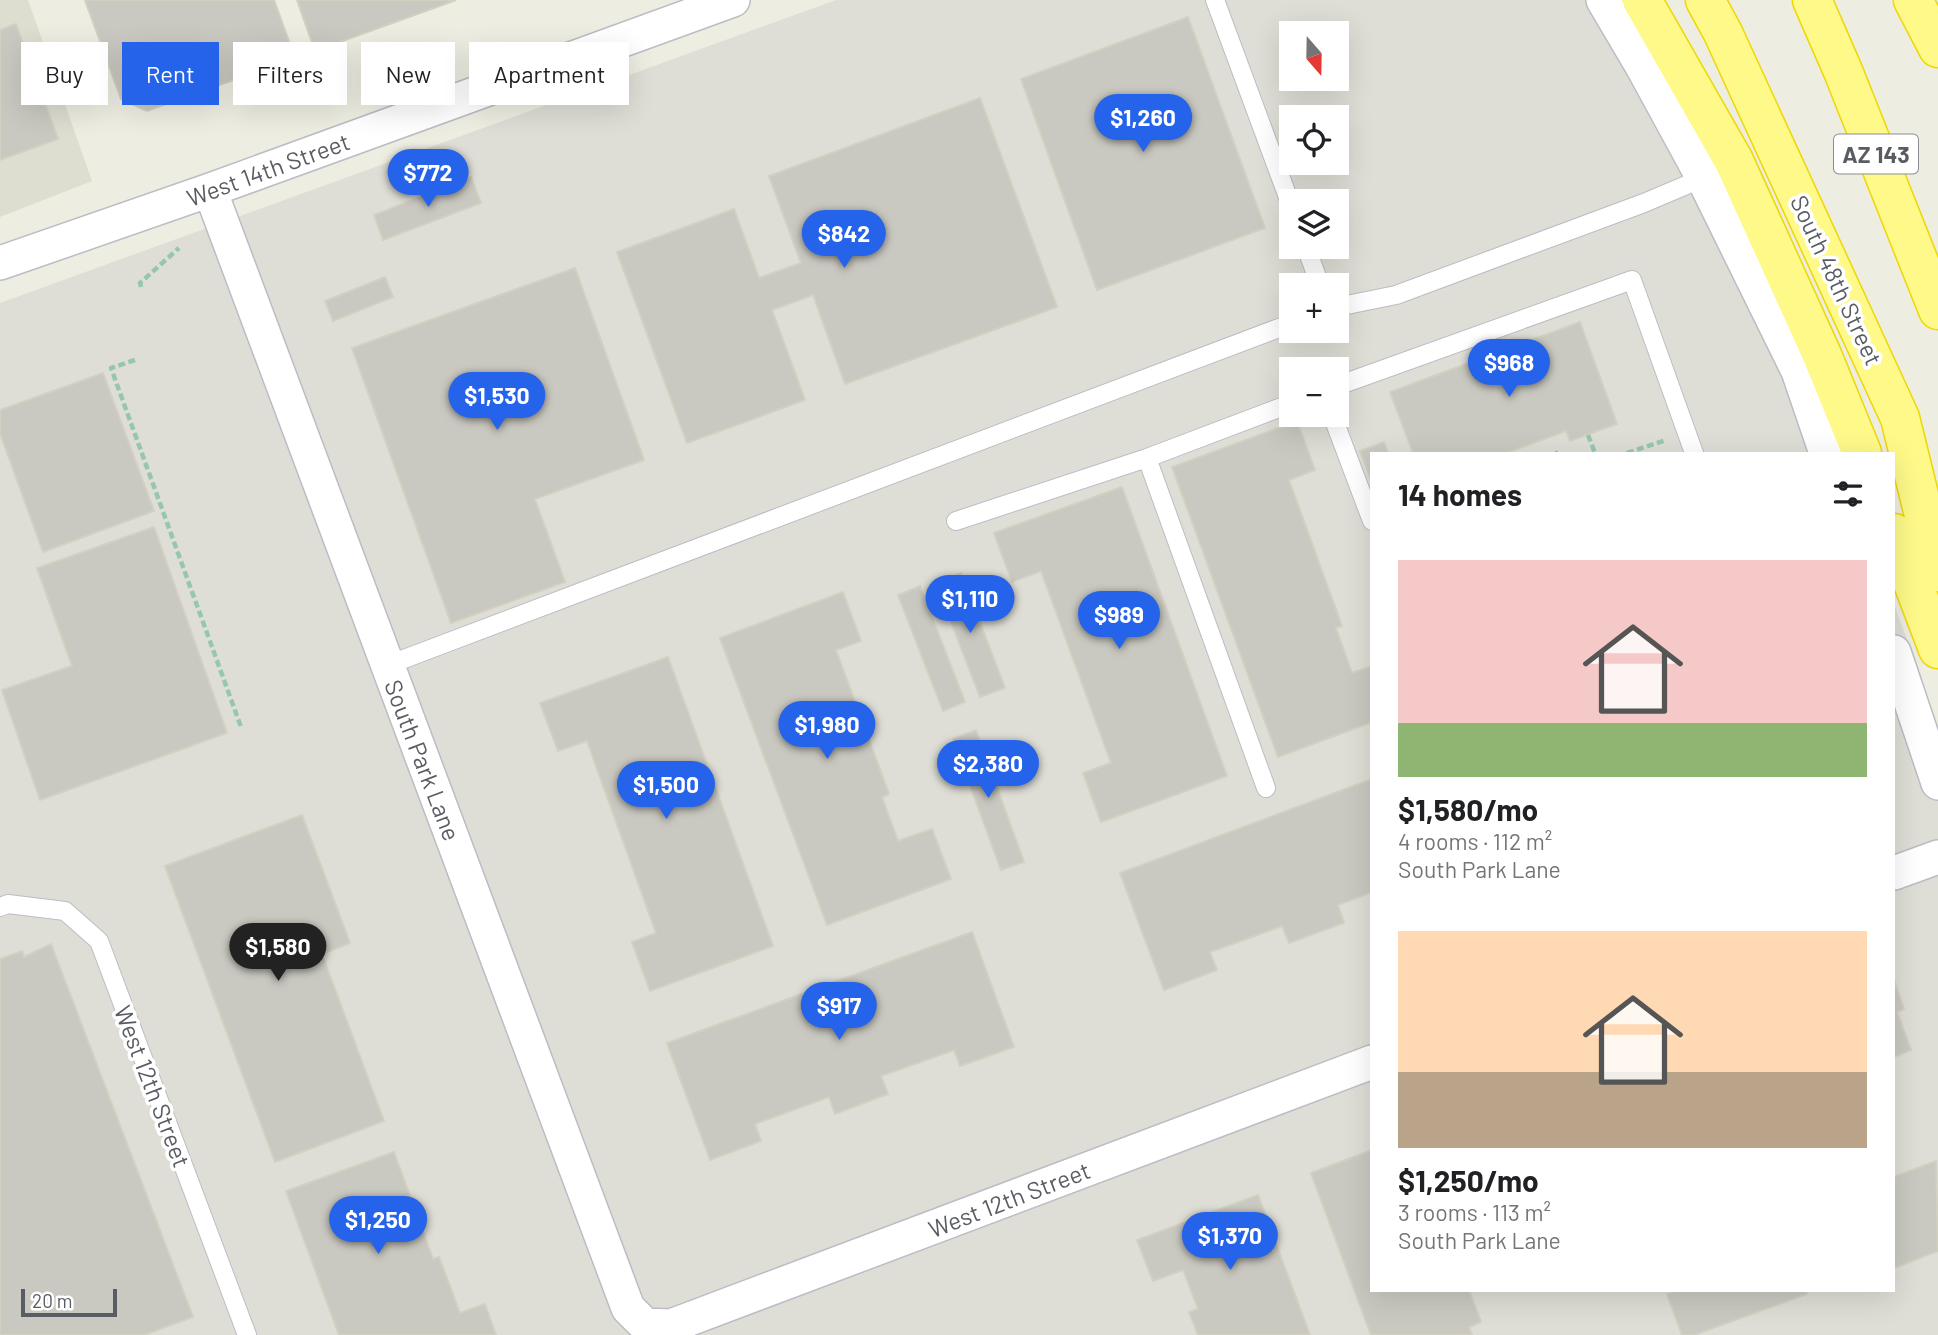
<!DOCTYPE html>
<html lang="en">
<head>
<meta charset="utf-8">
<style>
	:root { --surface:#fff; --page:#f6f6f6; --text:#202124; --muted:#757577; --accent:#2563eb }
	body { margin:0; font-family:Barlow,sans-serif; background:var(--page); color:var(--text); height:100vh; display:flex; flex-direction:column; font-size:26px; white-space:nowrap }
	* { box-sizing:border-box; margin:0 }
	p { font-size:23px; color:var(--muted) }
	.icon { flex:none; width:38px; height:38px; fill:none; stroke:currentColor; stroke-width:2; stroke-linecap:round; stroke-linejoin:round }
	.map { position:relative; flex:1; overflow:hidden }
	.drawer { position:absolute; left:1370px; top:452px; width:525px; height:840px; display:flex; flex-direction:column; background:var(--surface); border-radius:0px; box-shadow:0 7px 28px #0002 }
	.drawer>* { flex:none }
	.hud { position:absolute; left:21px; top:42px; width:665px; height:63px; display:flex; gap:14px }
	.needle { width:46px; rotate:160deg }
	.controls { position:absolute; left:1279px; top:21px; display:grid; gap:14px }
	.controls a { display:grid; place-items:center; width:70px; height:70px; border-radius:0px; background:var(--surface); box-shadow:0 7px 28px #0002; font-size:35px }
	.scale { position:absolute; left:21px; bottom:18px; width:96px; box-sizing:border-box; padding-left:7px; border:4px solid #5a5c63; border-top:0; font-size:19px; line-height:24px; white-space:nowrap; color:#5a5c63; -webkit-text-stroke:5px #fff; paint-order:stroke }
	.price { position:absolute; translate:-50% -60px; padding:0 16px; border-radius:24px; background:var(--accent); color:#fff; font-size:23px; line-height:46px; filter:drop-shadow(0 2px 4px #0008) }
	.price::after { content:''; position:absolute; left:50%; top:42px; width:21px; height:16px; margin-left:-10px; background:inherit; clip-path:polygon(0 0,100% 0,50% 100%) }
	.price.active { background:#222; color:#fff }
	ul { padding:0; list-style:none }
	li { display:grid; align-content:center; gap:14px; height:371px; padding:0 28px }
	li span { display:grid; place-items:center; height:217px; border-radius:0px; color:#555 }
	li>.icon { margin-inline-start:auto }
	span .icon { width:126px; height:126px; fill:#fffc; stroke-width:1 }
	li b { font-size:30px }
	h2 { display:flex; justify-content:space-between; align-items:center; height:84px; padding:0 28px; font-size:30px }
	.chip { padding:0 24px; border-radius:0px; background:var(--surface); box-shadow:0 7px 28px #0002; font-size:24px; line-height:63px }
	.chip.active { background:var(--accent); color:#fff }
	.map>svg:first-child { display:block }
</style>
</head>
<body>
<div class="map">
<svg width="1938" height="1335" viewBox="0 0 1938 1335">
	<rect width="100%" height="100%" fill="#edede2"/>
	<path fill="#deded6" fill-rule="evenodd" d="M 836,0 L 1622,0 L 1839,453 L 1372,453 L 1372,1290 L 1894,1290 L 1894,604 L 1938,726 L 1938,1335 L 0,1335 L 0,303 ZM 1292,33 L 1337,33 L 1337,79 L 1292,79 ZM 1292,117 L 1337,117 L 1337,163 L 1292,163 ZM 1292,201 L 1337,201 L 1337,247 L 1292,247 ZM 1292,285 L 1337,285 L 1337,331 L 1292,331 ZM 1292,369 L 1337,369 L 1337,415 L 1292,415 Z"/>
	<path fill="#ddddd0" d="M 0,0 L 28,0 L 92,181 L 0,217 Z"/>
	<path fill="#cac9c1" stroke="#d2d0c0" stroke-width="2" d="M 85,0 L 274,0 L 295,58 L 147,111 L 121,99 Z
		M 297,0 L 456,0 L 315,51 Z
		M 1188,17 L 1265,228 L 1097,290 L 1021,79 Z
		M 16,24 L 58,139 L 0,160 L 0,30 Z
		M 980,98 L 1057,307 L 845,384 L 813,295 L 772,310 L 805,400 L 687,443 L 617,252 L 734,209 L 759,278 L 801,263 L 769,176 Z
		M 471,177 L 481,203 L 383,240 L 374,215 Z
		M 575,268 L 644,460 L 535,499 L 565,582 L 451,623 L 352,348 Z
		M 385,277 L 393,297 L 333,321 L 325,301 Z
		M 1580,322 L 1617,424 L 1570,441 L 1566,431 L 1506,453 L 1413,453 L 1390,392 Z
		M 103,373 L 154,511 L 43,552 L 0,433 L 0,410 Z
		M 1297,421 L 1315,470 L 1289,480 L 1342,626 L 1336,628 L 1352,673 L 1372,666 L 1372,722 L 1278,757 L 1172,467 Z
		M 1384,442 L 1388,453 L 1372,453 L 1372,482 L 1360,451 Z
		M 1122,487 L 1227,776 L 1101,822 L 1083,773 L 1111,763 L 1041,571 L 1012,582 L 994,533 Z
		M 154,527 L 227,733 L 40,800 L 2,690 L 72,666 L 37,568 Z
		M 961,573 L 1005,688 L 980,697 L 936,583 Z
		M 920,586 L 965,702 L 943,711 L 898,595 Z
		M 843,592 L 861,641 L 836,650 L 889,794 L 882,797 L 898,841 L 932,829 L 951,879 L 827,925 L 720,638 Z
		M 668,657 L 773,946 L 650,991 L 632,942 L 656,933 L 587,741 L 558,751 L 540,703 Z
		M 976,730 L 1024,862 L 1001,870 L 953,739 Z
		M 1372,779 L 1372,892 L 1338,905 L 1344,923 L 1289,943 L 1282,926 L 1210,952 L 1217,970 L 1164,990 L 1120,873 Z
		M 302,815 L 350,943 L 322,954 L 384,1121 L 275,1162 L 165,866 Z
		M 972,932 L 1014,1047 L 960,1066 L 954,1050 L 881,1076 L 888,1094 L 835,1114 L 829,1097 L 755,1124 L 761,1141 L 710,1160 L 667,1043 Z
		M 51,944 L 193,1317 L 144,1335 L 0,1335 L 0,959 L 22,951 L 24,957 Z
		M 1894,980 L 1904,1009 L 1897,1012 L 1911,1050 L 1894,1057 Z
		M 1372,1150 L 1372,1290 L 1469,1290 L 1481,1322 L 1469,1327 L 1472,1335 L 1371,1335 L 1311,1173 Z
		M 394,1152 L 433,1259 L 439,1257 L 460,1313 L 485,1304 L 496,1335 L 339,1335 L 286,1191 Z
		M 1936,1161 L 1938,1251 L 1894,1268 L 1894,1177 Z
		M 1258,1195 L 1310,1335 L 1198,1335 L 1189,1312 L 1198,1309 L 1183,1270 L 1153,1281 L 1137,1240 Z
		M 1679,1290 L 1805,1290 L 1807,1294 L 1694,1335 L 1682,1335 L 1667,1294 Z"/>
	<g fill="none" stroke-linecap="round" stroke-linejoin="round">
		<defs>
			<path id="service" d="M 1215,0 L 1292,208
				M 1306,247 L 1320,285
				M 1337,307 L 1396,295 L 1644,203 L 1703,178
				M 1337,386 L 1632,280 L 1694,453
				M 1332,415 L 1372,521
				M 1147,458 L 1266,788
				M 956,521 L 1147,458 L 1292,403
				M 388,665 L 1292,323
				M 0,907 L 8,904 L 65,911 L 99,941 L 247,1335"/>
			<path id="minor" d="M 1603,0 L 1642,66 L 1703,178 L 1798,371 L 1826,453
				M 210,190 L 628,1308 L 645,1325 L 671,1326 L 1372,1062
				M 0,263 L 210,190 L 733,0
				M 1894,652 L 1938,783
				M 1894,873 L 1938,857"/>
			<path id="motorway" d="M 1642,0 L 1734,161 L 1822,355 L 1862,453
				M 1705,0 L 1723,33 L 1900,418 L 1938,572
				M 1812,0 L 1843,71 L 1938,310
				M 1913,0 L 1938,48
				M 1894,533 L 1938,649"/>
		</defs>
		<use href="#service" stroke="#bcbdc4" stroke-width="20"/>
		<use href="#minor" stroke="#bcbdc4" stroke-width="36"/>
		<use href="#motorway" stroke="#efd700" stroke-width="41"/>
		<path stroke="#96c7ae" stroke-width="4.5" stroke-dasharray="7 3.5" stroke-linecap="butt" d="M 141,287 L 140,283 L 179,248
			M 135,360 L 111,368 L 241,727
			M 1588,435 L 1595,453
			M 1555,453 L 1558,453
			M 1627,453 L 1666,440"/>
		<use href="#service" stroke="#fff" stroke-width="18"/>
		<use href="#minor" stroke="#fff" stroke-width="33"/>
		<use href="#motorway" stroke="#fef988" stroke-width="38"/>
	</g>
	<g text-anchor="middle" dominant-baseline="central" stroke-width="7" stroke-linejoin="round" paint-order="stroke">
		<rect fill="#fff" stroke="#8c8d92" stroke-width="2" x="1834" y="134.5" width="84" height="39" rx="5"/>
		<g font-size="23" font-weight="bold" fill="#5a5c63">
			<text x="1876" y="154">AZ 143</text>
		</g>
		<g font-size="24" fill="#5a5c63" stroke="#fff">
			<text transform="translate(268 169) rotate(-20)">West 14th Street</text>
			<text transform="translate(1837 280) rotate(65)">South 48th Street</text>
			<text transform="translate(423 760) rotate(69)">South Park Lane</text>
			<text transform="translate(153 1086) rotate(69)">West 12th Street</text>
			<text transform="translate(1009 1199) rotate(-21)">West 12th Street</text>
		</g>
	</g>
</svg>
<div class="controls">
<a><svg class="needle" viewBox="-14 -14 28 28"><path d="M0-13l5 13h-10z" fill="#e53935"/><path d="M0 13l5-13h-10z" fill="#757577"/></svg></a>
<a><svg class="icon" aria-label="locate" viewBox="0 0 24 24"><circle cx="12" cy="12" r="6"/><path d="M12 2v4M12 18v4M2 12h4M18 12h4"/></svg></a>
<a><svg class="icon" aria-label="layers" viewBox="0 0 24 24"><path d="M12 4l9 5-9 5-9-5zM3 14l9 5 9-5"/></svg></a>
<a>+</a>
<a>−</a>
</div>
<div class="scale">20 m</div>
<b class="price" style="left:1143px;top:154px">$1,260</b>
<b class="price" style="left:428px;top:209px">$772</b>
<b class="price" style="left:844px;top:270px">$842</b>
<b class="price" style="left:1509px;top:399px">$968</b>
<b class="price" style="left:497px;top:432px">$1,530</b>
<b class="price" style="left:970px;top:635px">$1,110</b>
<b class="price" style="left:1119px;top:651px">$989</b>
<b class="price" style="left:827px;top:761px">$1,980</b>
<b class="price" style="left:988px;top:800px">$2,380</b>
<b class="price" style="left:666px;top:821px">$1,500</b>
<b class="price active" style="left:278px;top:983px">$1,580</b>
<b class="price" style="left:839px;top:1042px">$917</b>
<b class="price" style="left:378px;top:1256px">$1,250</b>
<b class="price" style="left:1230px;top:1272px">$1,370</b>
<div class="hud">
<a class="chip">Buy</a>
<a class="chip active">Rent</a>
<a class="chip">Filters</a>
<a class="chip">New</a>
<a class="chip">Apartment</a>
</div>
<section class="drawer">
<h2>14 homes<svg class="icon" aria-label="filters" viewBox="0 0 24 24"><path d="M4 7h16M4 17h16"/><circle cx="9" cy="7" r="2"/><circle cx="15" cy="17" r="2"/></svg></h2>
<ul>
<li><span style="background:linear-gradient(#f6c9c9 75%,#8fb573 0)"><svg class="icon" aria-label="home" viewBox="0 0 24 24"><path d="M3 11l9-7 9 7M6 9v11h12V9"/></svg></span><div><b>$1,580/mo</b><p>4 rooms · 112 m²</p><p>South Park Lane</p></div></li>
<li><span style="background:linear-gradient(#ffd9b3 65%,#b9a48a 0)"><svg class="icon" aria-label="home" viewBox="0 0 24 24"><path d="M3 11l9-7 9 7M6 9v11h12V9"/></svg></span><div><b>$1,250/mo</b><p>3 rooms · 113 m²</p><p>South Park Lane</p></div></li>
</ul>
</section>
</div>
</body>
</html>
